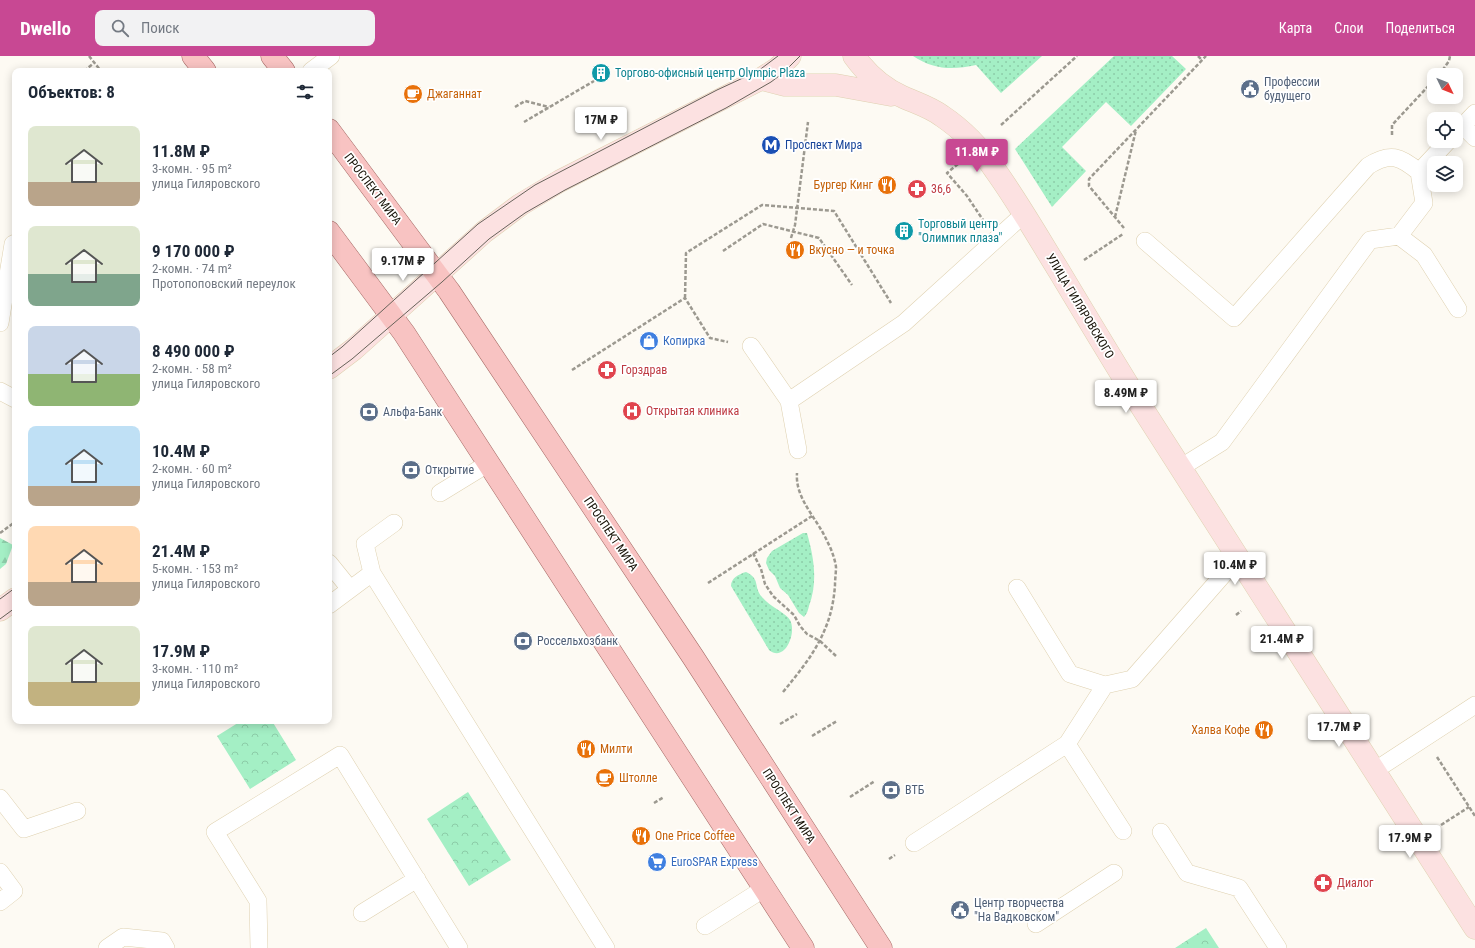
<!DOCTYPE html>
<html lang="ru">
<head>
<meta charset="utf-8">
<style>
	:root { --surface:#fff; --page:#f2f2f3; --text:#1f2937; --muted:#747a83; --accent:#c84893 }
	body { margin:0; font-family:"Roboto Condensed",sans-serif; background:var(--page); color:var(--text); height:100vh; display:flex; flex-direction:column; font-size:15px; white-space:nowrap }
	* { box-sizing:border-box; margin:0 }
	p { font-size:13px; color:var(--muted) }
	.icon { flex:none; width:22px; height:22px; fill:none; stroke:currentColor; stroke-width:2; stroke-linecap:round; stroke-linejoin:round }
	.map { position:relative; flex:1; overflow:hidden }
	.details { position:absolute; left:12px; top:12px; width:320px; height:656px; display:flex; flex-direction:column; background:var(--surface); border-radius:8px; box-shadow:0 2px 10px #0003 }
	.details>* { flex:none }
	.needle { width:26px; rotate:133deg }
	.buttons { position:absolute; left:1427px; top:12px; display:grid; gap:8px }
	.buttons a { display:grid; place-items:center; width:36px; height:36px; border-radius:8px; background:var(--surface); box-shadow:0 2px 10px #0003; font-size:20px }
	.price { position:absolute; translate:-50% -34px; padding:0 9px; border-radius:4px; background:#fff; color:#222; font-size:13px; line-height:26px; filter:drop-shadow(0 1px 2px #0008) }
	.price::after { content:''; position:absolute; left:50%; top:24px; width:12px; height:9px; margin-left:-6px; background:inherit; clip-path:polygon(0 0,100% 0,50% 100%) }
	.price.current { background:var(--accent); color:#fff }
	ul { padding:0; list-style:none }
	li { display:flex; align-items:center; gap:12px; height:100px; padding:0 16px }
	li span { display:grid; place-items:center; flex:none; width:112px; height:80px; border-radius:8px; color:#555 }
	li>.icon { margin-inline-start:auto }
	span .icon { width:48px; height:48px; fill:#fffc; stroke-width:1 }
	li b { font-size:17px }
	h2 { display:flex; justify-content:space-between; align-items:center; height:48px; padding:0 16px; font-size:17px }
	header { display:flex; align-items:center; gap:24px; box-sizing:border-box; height:56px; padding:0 20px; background:var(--accent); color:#fff }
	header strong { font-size:19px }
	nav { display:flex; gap:22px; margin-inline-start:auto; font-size:14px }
	.search { width:280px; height:36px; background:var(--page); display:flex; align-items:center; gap:10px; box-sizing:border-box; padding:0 14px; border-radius:8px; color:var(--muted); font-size:15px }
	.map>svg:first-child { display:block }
</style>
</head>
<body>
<header>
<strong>Dwello</strong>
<div class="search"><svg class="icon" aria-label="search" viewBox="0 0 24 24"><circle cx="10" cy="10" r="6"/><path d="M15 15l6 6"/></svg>Поиск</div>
<nav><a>Карта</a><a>Слои</a><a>Поделиться</a></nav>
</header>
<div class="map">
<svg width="1475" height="892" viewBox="0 0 1475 892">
	<defs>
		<pattern id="grass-dots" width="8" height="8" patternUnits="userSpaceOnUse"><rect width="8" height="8" fill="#a4efc5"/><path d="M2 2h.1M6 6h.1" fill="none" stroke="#8ccca8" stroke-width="1.8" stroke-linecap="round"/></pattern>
		<pattern id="forest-firs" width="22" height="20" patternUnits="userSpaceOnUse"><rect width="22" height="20" fill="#a4efc5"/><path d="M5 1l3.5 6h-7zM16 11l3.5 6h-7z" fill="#8ccca8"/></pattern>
		<pattern id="park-crowns" width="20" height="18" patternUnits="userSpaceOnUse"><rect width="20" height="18" fill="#a4efc5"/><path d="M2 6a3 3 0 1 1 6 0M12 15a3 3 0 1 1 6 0" fill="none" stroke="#8ccca8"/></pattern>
	</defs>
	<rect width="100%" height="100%" fill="#fdfaf3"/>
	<path fill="url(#grass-dots)" d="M 913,0 L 1042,0 L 1001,37 L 976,9 C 953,14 934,14 913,0 Z
		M 1114,0 L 1172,0 L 1186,13 L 1131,70 L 1106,46 L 1062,91 L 1086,115 L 1052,151 L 1015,93 Z
		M 803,477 L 807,477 C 814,502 818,525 809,550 C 808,554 807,558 804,561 L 799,557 L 788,539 L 780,532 L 775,520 L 769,514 L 766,507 L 767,502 L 772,495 Z
		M 746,516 C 761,523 753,531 762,541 C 769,550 786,557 790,564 C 797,577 785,607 769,594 L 731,530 C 731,522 739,518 746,516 Z"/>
	<path fill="url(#forest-firs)" d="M 0,482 L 13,489 L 6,508 L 0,513 Z"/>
	<path fill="url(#park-crowns)" d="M 241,665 L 272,665 L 296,704 L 250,733 L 217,680 Z
		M 468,736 L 511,804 L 469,830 L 427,763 Z
		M 1206,872 L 1219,892 L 1175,892 Z"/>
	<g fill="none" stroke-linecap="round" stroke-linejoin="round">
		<defs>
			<path id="lane" d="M 311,15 L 331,0
				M 1463,70 L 1475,82
				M 1456,77 L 1475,57
				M 1399,180 L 1424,147 L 1419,116 L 1448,85
				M 1145,185 L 1234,262 L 1368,110 C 1390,96 1400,100 1419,116
				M 0,267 L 13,188 L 15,187
				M 751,290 L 789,345
				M 0,335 L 15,343
				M 798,394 L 789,345 L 904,267 L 1024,158
				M 1180,412 L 1222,386 L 1370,184 L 1399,180 L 1424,199 L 1458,253
				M 440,437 L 489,407
				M 329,507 L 350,533
				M 372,517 L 365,488 L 394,467
				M 1017,532 L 1070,618 L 1105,629 L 1132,623 L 1237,503
				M 329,549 L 372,517 L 606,892
				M 1067,688 L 1123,775
				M 1374,715 L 1475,649
				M 0,742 L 24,773 L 77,755
				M 1161,776 L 1187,817 L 1239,832 L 1278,892
				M 914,787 L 1067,688 L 1105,629
				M 0,816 L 14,835 L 0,846
				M 362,857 L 417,823
				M 1036,868 L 1114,817
				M 705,870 L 765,832
				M 107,892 L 123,881 L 162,885 L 166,892
				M 259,892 L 258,845 L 215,776 L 340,699 L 459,892"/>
			<path id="secondary" d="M 854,0 C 867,18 882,32 903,41 C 916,47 930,51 942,60 C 963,74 981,93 995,114 C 1018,146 1038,181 1059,215 C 1086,260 1113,305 1141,350 C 1251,524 1363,698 1475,872
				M 761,23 L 785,29 L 836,29 L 891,39
				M 329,312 L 354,293 L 484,176 L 520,149 L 560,125 L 761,23 L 778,12 L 790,0
				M 0,554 L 15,543"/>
			<path id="primary" d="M 193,0 L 205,15
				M 272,0 L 284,15
				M 329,74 L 449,235 L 693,601 L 881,892
				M 329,176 L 404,277 L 803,892"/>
		</defs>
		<use href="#lane" stroke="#dfd1b0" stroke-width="18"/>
		<use href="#secondary" stroke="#dfd1b0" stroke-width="23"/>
		<use href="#primary" stroke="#a66b66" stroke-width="23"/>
		<path stroke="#9c9990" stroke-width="2.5" stroke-dasharray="4 2" stroke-linecap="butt" d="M 89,0 L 101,15
			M 1198,0 L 1202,4
			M 84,15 L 94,7
			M 1439,19 L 1449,5 L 1450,0
			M 515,51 L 525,45 L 549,51
			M 524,66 L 594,25
			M 1001,69 L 1077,0
			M 1392,79 L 1392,69 L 1434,24
			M 958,108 L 947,117 L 967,140 L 983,164
			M 1115,161 L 1136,74
			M 1124,172 L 1089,130 L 1089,123 L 1206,0
			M 791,182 L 795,169 L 808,66
			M 723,195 L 763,168 L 819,182 L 852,229
			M 1084,204 L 1123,178
			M 685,242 L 686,197 L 762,149 L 834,155 L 891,247
			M 572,314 L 685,242 L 710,282 L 728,286
			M 0,477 L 15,466
			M 753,497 L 761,513 L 765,528 L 773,540 L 794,559 L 800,570 L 807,578 L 820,585 L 836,600
			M 708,527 L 812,460
			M 1236,559 L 1241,555
			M 783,636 C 811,602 832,575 835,529 C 835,523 836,517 836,511 C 835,503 831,492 827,485 C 817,462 795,443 797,417
			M 780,668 L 797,658
			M 812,680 L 837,665
			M 1437,701 L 1475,760
			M 850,741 L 875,725
			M 654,747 L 664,741
			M 1441,769 L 1469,751
			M 889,803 L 895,799"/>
		<use href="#lane" stroke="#fff" stroke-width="17"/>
		<use href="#secondary" stroke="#fce1e1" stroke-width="22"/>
		<use href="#primary" stroke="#f8c3c2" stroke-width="22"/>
		<path stroke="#68635a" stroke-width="1" d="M 329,301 L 342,291 L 478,168 L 535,129 L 717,34 L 758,15 L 778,0
			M 329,320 L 352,303 L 442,226 L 489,183 L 525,157 L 565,134 L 726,52 L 771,26 L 783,17 L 800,0
			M 0,543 L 15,532
			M 0,563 L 15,552"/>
	</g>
	<defs>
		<symbol id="building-disc" viewBox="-11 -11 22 22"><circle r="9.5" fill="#0f9aa8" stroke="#fff"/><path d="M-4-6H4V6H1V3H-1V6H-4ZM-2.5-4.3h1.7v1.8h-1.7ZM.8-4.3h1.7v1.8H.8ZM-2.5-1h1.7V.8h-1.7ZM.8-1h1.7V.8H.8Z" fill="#fff"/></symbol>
		<symbol id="civic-disc" viewBox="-11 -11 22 22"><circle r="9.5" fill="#5c6f8a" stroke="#fff"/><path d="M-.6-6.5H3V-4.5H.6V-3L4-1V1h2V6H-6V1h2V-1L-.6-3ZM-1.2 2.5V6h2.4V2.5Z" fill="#fff"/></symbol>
		<symbol id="cafe-disc" viewBox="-11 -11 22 22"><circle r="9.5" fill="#e8710a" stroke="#fff"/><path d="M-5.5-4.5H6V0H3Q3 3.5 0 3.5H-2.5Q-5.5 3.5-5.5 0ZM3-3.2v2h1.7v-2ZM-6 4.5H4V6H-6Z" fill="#fff"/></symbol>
		<symbol id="metro-disc" viewBox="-11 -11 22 22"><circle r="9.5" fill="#1a4fb4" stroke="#fff"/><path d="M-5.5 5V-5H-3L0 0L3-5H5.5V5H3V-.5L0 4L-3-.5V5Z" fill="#fff"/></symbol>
		<symbol id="restaurant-disc" viewBox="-11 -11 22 22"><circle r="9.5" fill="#e8710a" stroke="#fff"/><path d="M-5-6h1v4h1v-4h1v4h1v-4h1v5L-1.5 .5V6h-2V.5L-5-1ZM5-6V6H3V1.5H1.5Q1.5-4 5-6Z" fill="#fff"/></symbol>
		<symbol id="pharmacy-disc" viewBox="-11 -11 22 22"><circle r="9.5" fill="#e0444e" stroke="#fff"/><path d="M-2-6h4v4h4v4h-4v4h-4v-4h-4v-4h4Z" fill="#fff"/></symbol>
		<symbol id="shop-disc" viewBox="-11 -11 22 22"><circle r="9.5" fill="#3f7fe0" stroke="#fff"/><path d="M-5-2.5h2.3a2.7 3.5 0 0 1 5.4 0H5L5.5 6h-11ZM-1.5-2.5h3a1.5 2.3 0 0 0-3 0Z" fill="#fff"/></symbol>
		<symbol id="hospital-disc" viewBox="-11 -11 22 22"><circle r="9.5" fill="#e0444e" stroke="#fff"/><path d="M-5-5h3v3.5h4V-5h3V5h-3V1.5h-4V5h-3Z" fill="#fff"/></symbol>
		<symbol id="bank-disc" viewBox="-11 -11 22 22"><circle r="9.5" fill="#5c6f8a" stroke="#fff"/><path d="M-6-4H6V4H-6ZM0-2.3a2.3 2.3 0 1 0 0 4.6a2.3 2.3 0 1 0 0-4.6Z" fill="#fff"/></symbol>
		<symbol id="supermarket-disc" viewBox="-11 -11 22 22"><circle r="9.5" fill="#3f7fe0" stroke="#fff"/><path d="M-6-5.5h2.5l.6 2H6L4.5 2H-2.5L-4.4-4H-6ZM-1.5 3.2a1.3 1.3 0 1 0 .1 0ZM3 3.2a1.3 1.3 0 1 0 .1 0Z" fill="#fff"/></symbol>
	</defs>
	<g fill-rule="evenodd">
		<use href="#building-disc" x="590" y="6" width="22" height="22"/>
		<use href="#civic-disc" x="1239" y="22" width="22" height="22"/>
		<use href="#cafe-disc" x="402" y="27" width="22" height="22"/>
		<use href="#metro-disc" x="760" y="78" width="22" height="22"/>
		<use href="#restaurant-disc" x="876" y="118" width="22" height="22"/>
		<use href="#pharmacy-disc" x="906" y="122" width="22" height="22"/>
		<use href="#building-disc" x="893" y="164" width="22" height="22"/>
		<use href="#restaurant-disc" x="784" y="183" width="22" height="22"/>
		<use href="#shop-disc" x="638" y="274" width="22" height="22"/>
		<use href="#pharmacy-disc" x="596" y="303" width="22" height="22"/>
		<use href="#hospital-disc" x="621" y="344" width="22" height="22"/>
		<use href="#bank-disc" x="358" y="345" width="22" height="22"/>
		<use href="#bank-disc" x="400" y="403" width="22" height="22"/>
		<use href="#bank-disc" x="512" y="574" width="22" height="22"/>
		<use href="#restaurant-disc" x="1253" y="663" width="22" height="22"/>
		<use href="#restaurant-disc" x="575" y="682" width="22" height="22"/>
		<use href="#cafe-disc" x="594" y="711" width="22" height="22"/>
		<use href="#bank-disc" x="880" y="723" width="22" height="22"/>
		<use href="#restaurant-disc" x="630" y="769" width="22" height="22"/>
		<use href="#supermarket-disc" x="646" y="795" width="22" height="22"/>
		<use href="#pharmacy-disc" x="1312" y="816" width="22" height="22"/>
		<use href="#civic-disc" x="949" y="843" width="22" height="22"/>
	</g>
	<g text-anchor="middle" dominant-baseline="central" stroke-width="3.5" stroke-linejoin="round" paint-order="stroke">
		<g font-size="12" fill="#0d838f" stroke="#fff" text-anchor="start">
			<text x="615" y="17">Торгово-офисный центр Olympic Plaza</text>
			<text x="918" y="168">Торговый центр<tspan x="918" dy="14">"Олимпик плаза"</tspan></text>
		</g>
		<g font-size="12" fill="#4e5e75" stroke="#fff" text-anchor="start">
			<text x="1264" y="26">Профессии<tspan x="1264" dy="14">будущего</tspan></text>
			<text x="383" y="356">Альфа-Банк</text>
			<text x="425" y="414">Открытие</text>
			<text x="537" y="585">Россельхозбанк</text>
			<text x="905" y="734">ВТБ</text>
			<text x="974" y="847">Центр творчества<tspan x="974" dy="14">"На Вадковском"</tspan></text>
		</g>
		<g font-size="12" fill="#c56008" stroke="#fff" text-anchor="start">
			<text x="427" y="38">Джаганнат</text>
			<text x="873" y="129" text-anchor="end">Бургер Кинг</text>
			<text x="809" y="194">Вкусно — и точка</text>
			<text x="1250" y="674" text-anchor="end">Халва Кофе</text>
			<text x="600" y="693">Милти</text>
			<text x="619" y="722">Штолле</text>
			<text x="655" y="780">One Price Coffee</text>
		</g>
		<g font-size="12" fill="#164399" stroke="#fff" text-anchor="start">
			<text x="785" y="89">Проспект Мира</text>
		</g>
		<g font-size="12" fill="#161106" stroke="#fff">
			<text transform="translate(373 133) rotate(53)">ПРОСПЕКТ МИРА</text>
			<text transform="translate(1080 250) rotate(59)">УЛИЦА ГИЛЯРОВСКОГО</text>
			<text transform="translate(611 478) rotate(56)">ПРОСПЕКТ МИРА</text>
			<text transform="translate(789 750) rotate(57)">ПРОСПЕКТ МИРА</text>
		</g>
		<g font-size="12" fill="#be3a42" stroke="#fff" text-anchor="start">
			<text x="931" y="133">36,6</text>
			<text x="621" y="314">Горздрав</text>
			<text x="646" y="355">Открытая клиника</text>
			<text x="1337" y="827">Диалог</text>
		</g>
		<g font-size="12" fill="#366cbe" stroke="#fff" text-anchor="start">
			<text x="663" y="285">Копирка</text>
			<text x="671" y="806">EuroSPAR Express</text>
		</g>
	</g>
</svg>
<div class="buttons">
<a><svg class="needle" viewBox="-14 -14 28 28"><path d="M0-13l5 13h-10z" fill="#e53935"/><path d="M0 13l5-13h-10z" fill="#747a83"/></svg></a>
<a><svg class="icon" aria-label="locate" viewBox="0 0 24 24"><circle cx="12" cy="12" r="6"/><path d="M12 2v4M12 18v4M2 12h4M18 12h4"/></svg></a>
<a><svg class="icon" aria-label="layers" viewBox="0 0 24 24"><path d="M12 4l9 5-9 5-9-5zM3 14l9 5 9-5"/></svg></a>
</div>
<b class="price" style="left:601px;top:85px">17M ₽</b>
<b class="price current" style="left:977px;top:117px">11.8M ₽</b>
<b class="price" style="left:403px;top:226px">9.17M ₽</b>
<b class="price" style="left:1126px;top:358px">8.49M ₽</b>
<b class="price" style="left:1235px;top:530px">10.4M ₽</b>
<b class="price" style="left:1282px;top:604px">21.4M ₽</b>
<b class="price" style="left:1339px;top:692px">17.7M ₽</b>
<b class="price" style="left:1410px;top:803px">17.9M ₽</b>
<section class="details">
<h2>Объектов: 8<svg class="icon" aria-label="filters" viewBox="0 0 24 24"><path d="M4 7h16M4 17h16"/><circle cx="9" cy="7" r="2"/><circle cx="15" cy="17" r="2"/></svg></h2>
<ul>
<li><span style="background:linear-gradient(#dfe7d0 70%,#b9a48a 0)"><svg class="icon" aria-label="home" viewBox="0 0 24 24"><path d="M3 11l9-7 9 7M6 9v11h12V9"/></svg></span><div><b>11.8M ₽</b><p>3-комн. · 95 m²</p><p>улица Гиляровского</p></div></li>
<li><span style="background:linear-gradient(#dfe7d0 60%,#7fa58c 0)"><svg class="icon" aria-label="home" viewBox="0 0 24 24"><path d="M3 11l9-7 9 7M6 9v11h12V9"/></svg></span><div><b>9 170 000 ₽</b><p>2-комн. · 74 m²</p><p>Протопоповский переулок</p></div></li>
<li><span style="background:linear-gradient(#c9d6e8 60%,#8fb573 0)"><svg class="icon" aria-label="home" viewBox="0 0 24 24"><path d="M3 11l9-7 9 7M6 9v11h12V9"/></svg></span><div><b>8 490 000 ₽</b><p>2-комн. · 58 m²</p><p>улица Гиляровского</p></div></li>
<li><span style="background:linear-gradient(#bfe0f5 75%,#b9a48a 0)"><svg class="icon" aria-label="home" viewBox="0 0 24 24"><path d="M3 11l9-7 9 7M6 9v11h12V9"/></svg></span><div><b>10.4M ₽</b><p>2-комн. · 60 m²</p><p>улица Гиляровского</p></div></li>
<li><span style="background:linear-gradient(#ffd9b3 70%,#b9a48a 0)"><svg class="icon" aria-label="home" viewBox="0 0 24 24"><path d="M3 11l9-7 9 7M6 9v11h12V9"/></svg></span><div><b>21.4M ₽</b><p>5-комн. · 153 m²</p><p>улица Гиляровского</p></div></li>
<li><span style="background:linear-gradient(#dfe7d0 70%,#c2b280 0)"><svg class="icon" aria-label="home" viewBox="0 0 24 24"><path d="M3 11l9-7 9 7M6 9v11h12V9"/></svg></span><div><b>17.9M ₽</b><p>3-комн. · 110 m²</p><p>улица Гиляровского</p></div></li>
</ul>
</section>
</div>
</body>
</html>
